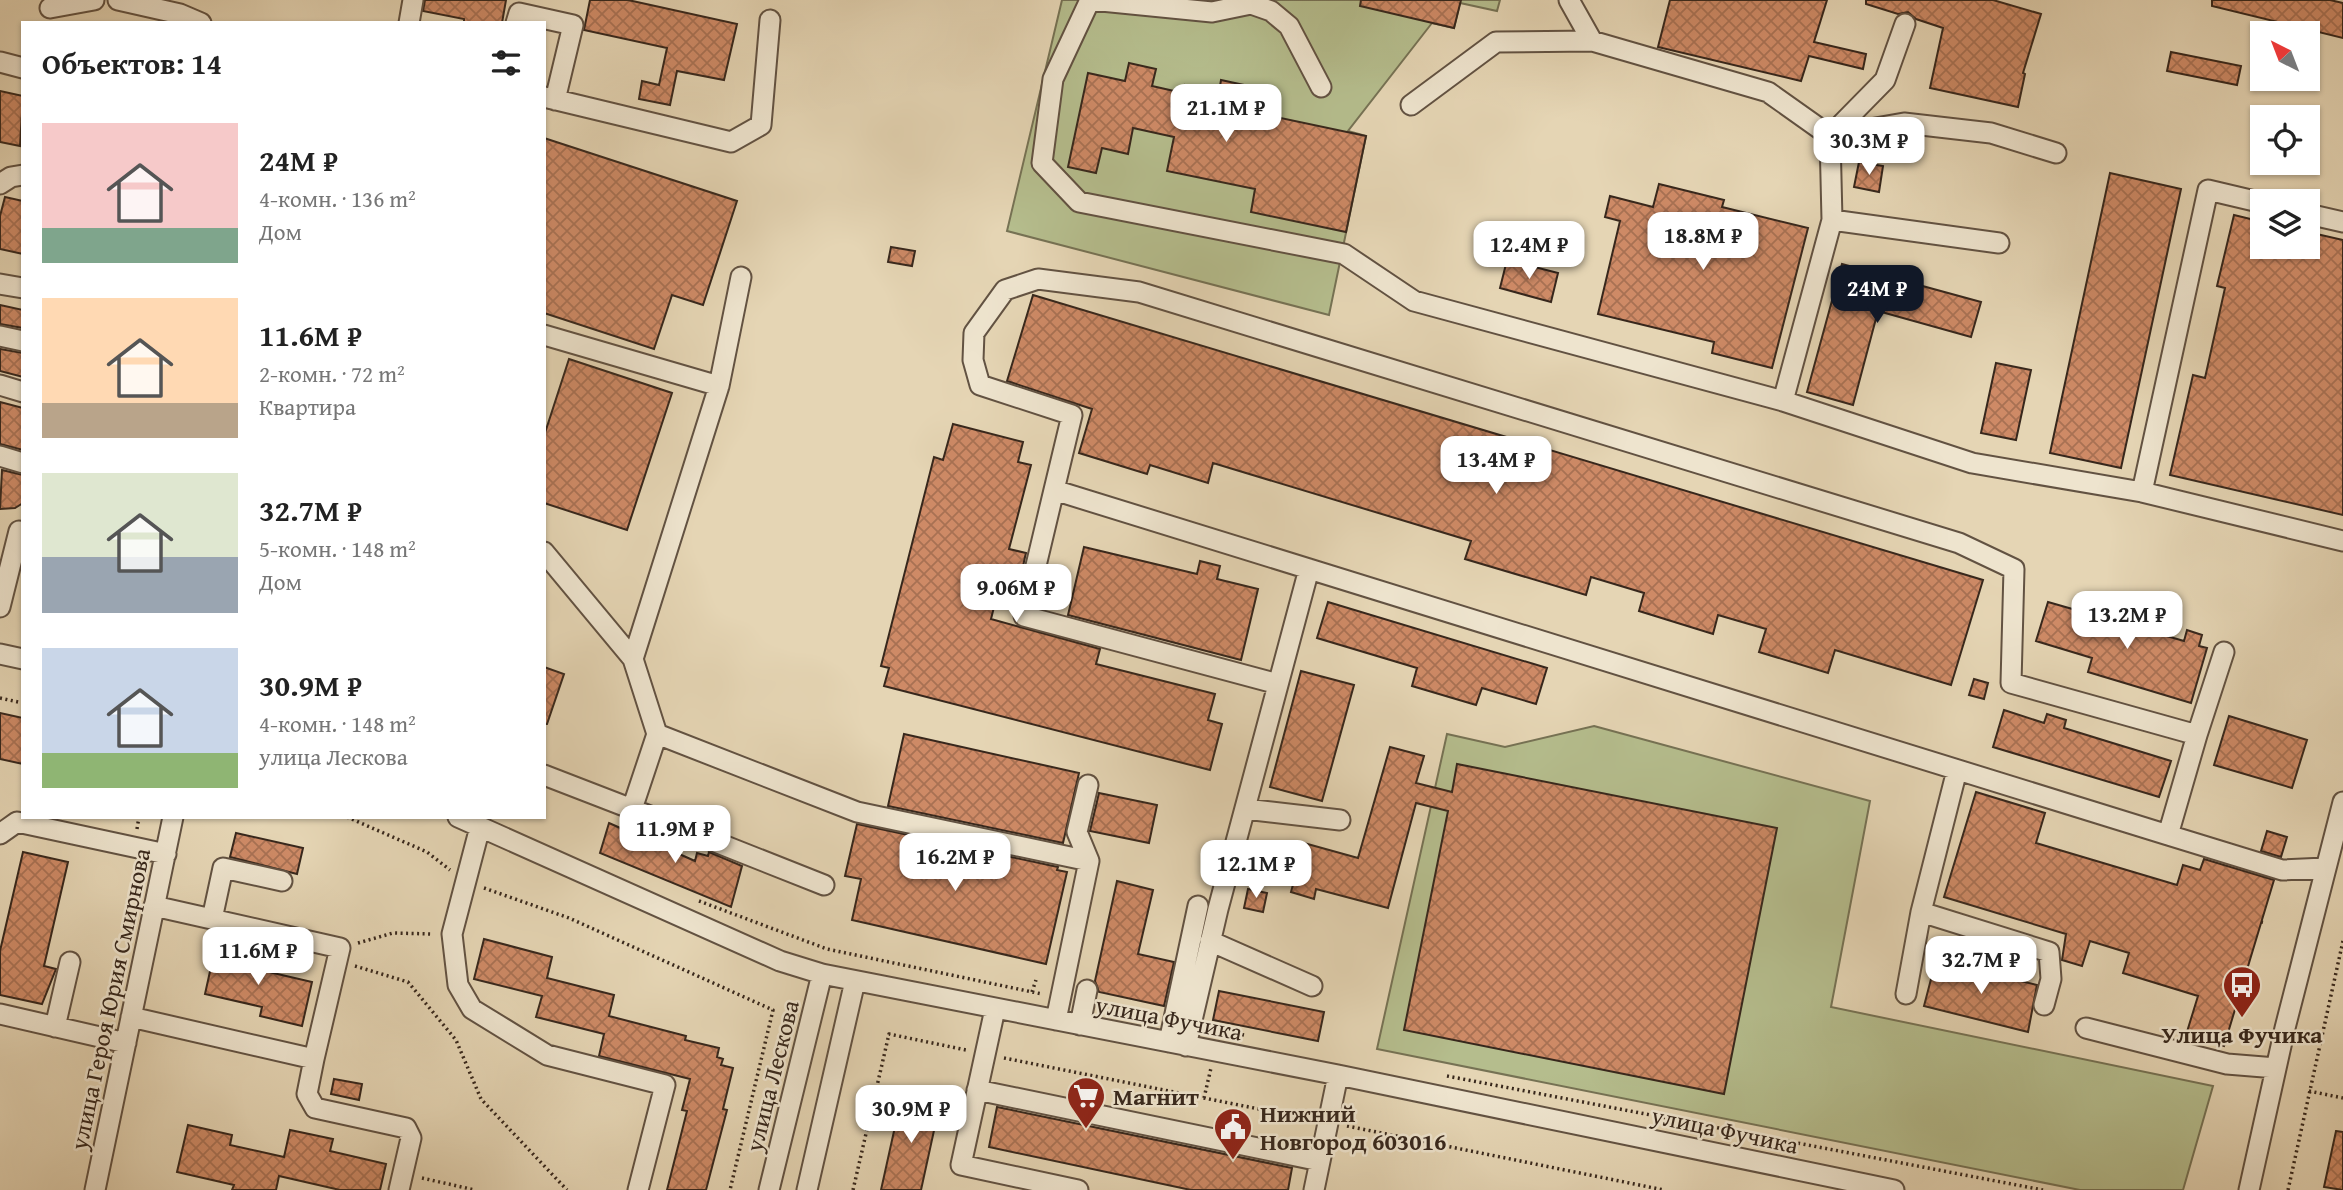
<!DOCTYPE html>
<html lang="ru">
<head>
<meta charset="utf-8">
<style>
	:root { --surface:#fff; --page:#f6f6f6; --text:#222; --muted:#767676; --accent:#111827 }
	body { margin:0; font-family:"Gentium Book Plus",serif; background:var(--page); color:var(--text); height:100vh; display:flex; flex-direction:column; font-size:26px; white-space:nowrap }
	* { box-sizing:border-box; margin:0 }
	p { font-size:23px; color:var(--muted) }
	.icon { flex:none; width:38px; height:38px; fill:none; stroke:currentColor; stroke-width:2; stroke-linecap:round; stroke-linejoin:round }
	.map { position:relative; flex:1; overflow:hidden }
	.side { position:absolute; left:21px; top:21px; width:525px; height:798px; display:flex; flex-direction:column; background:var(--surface); border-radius:0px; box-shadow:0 2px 5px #0004 }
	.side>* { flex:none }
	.needle { width:46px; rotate:318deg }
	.buttons { position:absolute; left:2250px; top:21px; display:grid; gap:14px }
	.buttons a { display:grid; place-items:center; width:70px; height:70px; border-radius:0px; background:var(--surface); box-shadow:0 2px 5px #0004; font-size:35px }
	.price { position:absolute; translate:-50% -60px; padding:0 16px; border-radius:14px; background:#fff; color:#222; font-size:23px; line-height:46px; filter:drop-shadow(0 2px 4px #0008) }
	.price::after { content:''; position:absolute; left:50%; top:42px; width:21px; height:16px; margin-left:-10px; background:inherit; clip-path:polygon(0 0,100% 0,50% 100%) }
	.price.active { background:var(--accent); color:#fff }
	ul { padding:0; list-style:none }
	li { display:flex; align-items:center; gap:21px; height:175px; padding:0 21px }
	li span { display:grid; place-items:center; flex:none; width:196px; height:140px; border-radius:0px; color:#555 }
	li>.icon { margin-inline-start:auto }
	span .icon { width:84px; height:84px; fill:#fffc; stroke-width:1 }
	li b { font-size:30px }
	h2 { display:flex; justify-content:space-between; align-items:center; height:84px; padding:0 21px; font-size:30px }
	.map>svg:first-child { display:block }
</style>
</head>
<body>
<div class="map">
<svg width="2343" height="1190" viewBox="0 0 2343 1190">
	<defs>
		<pattern id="building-cross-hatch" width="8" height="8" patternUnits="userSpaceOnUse" patternTransform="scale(1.75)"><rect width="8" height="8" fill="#ce8a66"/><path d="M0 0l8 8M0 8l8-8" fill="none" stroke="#a87153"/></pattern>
	</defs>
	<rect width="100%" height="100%" fill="#e5d5b4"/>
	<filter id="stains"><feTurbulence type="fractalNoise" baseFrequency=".00286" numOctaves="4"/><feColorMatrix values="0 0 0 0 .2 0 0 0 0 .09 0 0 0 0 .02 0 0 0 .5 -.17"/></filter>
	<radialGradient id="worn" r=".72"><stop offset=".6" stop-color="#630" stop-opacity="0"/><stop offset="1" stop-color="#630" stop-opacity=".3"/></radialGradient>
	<path fill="#b5bd8d" stroke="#767254" stroke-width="2" d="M 1062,0 L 1500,0 L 1497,11 L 1460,3 L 1454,28 L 1432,23 L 1348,131 L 1366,136 L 1329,315 L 1007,231 Z
		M 1594,726 L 1870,801 L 1831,1007 L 2213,1086 L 2183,1190 L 2080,1190 L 1377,1049 L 1447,734 L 1505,747 Z"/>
	<path fill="url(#building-cross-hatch)" stroke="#37271c" stroke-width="2" d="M 425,0 L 506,0 L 502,23 L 464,23 L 464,19 L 423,11 Z
		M 590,0 L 628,0 L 737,24 L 724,80 L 677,71 L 670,105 L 639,99 L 642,81 L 659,85 L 667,48 L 584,30 Z
		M 1361,0 L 1461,0 L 1454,28 L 1360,6 Z
		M 1670,0 L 1827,0 L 1814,42 L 1866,54 L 1863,69 L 1809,56 L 1801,81 L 1658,47 Z
		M 1866,0 L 1993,0 L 2041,14 L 2023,73 L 2025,74 L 2018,107 L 1930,88 L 1943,28 L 1916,19 L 1908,12 L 1898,14 L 1866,4 Z
		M 2212,0 L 2330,0 L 2343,3 L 2343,38 L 2212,6 Z
		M 2171,52 L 2241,66 L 2237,85 L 2167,71 Z
		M 1129,63 L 1156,69 L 1152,86 L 1183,93 L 1185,85 L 1219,92 L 1221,80 L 1258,88 L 1256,99 L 1274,103 L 1271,116 L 1366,136 L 1346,232 L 1251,212 L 1255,189 L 1167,171 L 1174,137 L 1133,128 L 1128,154 L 1102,148 L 1096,173 L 1068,167 L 1088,73 L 1125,81 Z
		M 0,91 L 23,96 L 20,146 L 0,142 Z
		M 544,138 L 737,201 L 703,305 L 672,295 L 654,349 L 544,313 Z
		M 1859,162 L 1883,166 L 1879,192 L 1854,187 Z
		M 2110,173 L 2181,189 L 2121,468 L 2050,453 Z
		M 1659,184 L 1724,200 L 1722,207 L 1808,228 L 1772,368 L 1712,353 L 1714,342 L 1598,314 L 1620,221 L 1605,217 L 1610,196 L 1653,207 Z
		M 5,197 L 23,201 L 23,254 L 0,249 L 0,216 Z
		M 2234,215 L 2263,222 L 2263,247 L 2308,247 L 2308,232 L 2343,240 L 2343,515 L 2170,475 L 2193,375 L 2205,378 L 2225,288 L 2217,286 Z
		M 891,247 L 915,251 L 912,266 L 888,262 Z
		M 1507,260 L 1558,273 L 1551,302 L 1500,288 Z
		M 1842,264 L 1981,302 L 1971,337 L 1878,311 L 1853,405 L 1807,392 Z
		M 1033,295 L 1983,580 L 1951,685 L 1835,650 L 1828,673 L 1759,652 L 1766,629 L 1718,615 L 1713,634 L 1639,611 L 1644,593 L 1591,577 L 1586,595 L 1465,559 L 1471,541 L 1213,463 L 1208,483 L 1150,465 L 1147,474 L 1079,453 L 1092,409 L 1007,381 Z
		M 0,305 L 23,310 L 23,328 L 0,324 Z
		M 0,349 L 23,353 L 23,377 L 0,371 Z
		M 569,359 L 672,393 L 627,530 L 544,503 L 544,436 Z
		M 1996,363 L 2031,370 L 2016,440 L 1981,433 Z
		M 0,402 L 23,408 L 23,450 L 0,444 Z
		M 953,424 L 1023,442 L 1018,462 L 1031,465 L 1009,549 L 1026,553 L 1025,557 L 1022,571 L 1004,567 L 991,619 L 1100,649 L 1096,664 L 1215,694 L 1208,720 L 1222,724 L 1210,770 L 884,686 L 889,668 L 881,666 L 934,457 L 943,460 Z
		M 2,470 L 23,475 L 23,503 L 15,508 L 0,509 Z
		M 1084,547 L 1197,574 L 1200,561 L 1220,566 L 1217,579 L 1258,589 L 1241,660 L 1068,615 Z
		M 1328,602 L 1547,668 L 1536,704 L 1482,688 L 1476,705 L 1412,686 L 1417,668 L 1317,638 Z
		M 2048,602 L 2184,641 L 2187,630 L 2202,635 L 2199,646 L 2207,648 L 2191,703 L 2088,672 L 2092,658 L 2036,641 Z
		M 544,667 L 564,674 L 547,724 L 544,724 Z
		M 1301,671 L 1354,685 L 1322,801 L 1270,787 Z
		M 1974,679 L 1988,683 L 1984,699 L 1969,695 Z
		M 2004,710 L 2044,723 L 2047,714 L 2066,720 L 2064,728 L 2171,761 L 2159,797 L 1993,747 Z
		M 0,713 L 23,718 L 23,764 L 0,759 Z
		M 2229,716 L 2307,740 L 2292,788 L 2214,765 Z
		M 904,734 L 1079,773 L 1063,843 L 888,806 Z
		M 1390,747 L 1424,756 L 1416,783 L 1452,792 L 1457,764 L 1777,828 L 1724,1094 L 1404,1030 L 1448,811 L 1416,803 L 1388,908 L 1316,889 L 1314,899 L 1291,892 L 1304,843 L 1358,858 Z
		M 1976,792 L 2045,813 L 2036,843 L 2177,885 L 2183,865 L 2200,870 L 2204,859 L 2274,880 L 2224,1046 L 2186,1035 L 2198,996 L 2123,973 L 2129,953 L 2090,941 L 2082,966 L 2062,960 L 2066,934 L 1944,897 Z
		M 1099,793 L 1157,805 L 1149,843 L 1090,831 Z
		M 609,823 L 695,861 L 697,853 L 708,856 L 709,852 L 742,866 L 731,907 L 600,853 Z
		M 857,824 L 1058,867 L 1057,870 L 1067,872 L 1046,964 L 852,920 L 861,879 L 845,876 Z
		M 2267,831 L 2287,837 L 2281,857 L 2261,851 Z
		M 236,833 L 303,848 L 297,874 L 230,857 Z
		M 23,852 L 68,862 L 44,966 L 56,969 L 42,1004 L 0,995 L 0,951 Z
		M 1117,881 L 1153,890 L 1138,954 L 1174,962 L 1164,1006 L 1099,992 L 1095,981 Z
		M 1248,889 L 1267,893 L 1263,912 L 1244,908 Z
		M 484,939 L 552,957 L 547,978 L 614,995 L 609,1016 L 686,1036 L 685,1040 L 719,1048 L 717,1057 L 723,1059 L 721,1065 L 733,1068 L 723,1109 L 727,1110 L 706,1190 L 667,1190 L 687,1111 L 682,1110 L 690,1079 L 599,1056 L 604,1034 L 536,1017 L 542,996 L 474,979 Z
		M 215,949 L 258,958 L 256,969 L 312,982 L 302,1026 L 260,1016 L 262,1007 L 205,994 Z
		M 1936,960 L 2037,985 L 2028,1032 L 1924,1006 Z
		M 1219,991 L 1324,1012 L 1318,1041 L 1213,1020 Z
		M 334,1079 L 362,1084 L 359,1100 L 331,1094 Z
		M 902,1095 L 940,1103 L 921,1190 L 881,1190 Z
		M 997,1107 L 1292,1168 L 1288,1190 L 1191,1190 L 989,1147 Z
		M 188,1125 L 232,1135 L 230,1145 L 284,1157 L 290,1130 L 333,1139 L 330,1151 L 386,1164 L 380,1190 L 340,1190 L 279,1176 L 276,1190 L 232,1190 L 234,1185 L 177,1172 Z
		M 2336,1131 L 2343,1132 L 2343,1190 L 2324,1187 Z"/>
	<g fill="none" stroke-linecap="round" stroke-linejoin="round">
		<defs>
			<path id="minor" d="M 118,0 L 180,14 L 201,23
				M 1090,0 L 1053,79 L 1042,163 L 1079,202 L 1344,254 L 1414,301 L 1783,401 L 1972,463 L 2142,492 L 2343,541
				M 1091,0 L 1212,12 L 1251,4 L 1271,11 L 1289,26 L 1321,87
				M 1569,0 L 1592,41
				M 50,8 L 94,0
				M 409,23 L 413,0
				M 516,23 L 519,13 L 573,25 L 555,100
				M 1905,24 L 1885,80 L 1830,136 L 1904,123 L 1991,133 L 2056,153
				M 0,62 L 23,68
				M 544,97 L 731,142 L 761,125 L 770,20
				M 1411,105 L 1496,42 L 1592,41 L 1768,92 L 1830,136 L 1832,220 L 1783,401
				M 0,184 L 11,177 L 23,175
				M 2308,214 L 2343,222
				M 1832,220 L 1999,243
				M 0,284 L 23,288
				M 544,335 L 719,386 L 741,277
				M 0,336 L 23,341
				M 0,385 L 23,392
				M 0,456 L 23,463
				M 1054,490 L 1024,616 L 1278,684
				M 2142,492 L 2208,190 L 2263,203
				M 544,552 L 633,659 L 657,734 L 857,812 L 1089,861
				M 0,607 L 19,531 L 23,532
				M 0,654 L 23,659
				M 633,659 L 719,386
				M 657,734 L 632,809 L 824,885
				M 2197,735 L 2224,652
				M 544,775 L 632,809
				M 1245,809 L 1340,820
				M 458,817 L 780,961 L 822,974 L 1338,1075 L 1894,1190
				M 480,827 L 452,934 L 458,985 L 472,1009 L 547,1055 L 665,1085 L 638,1190
				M 0,834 L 17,822 L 166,854
				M 2168,835 L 1054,490 L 1072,415 L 980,385 L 973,360 L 974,333 L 1005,290 L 1038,279 L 1139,292 L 1959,543 L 2014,569 L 2011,683 L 2197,735 L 2168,835 L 2282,870 L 2325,868
				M 1921,912 L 2049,952 L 2051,979 L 2044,1005
				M 212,919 L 223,868 L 282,881
				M 1210,941 L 1312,986
				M 1906,994 L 1921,912 L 1957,770
				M 995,1009 L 961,1165 L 1078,1190
				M 0,1014 L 126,1043
				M 131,1017 L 314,1059 L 340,948 L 154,906
				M 1056,1020 L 1089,861 L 1077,832 L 1088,785
				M 1080,1025 L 1087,990
				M 55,1027 L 70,962
				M 2086,1028 L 2227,1064 L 2276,1068
				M 1169,1042 L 1198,906
				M 1186,1046 L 1218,909 L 1309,569
				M 314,1059 L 307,1094 L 315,1108 L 406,1128 L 411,1138 L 399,1190
				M 977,1090 L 1320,1161
				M 95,1190 L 173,817
				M 769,1190 L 822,974
				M 807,1190 L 855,981
				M 1314,1190 L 1338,1075
				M 2249,1190 L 2285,1028 L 2343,802"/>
		</defs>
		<use href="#minor" stroke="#625242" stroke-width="23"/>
		<path stroke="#37271c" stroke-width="3.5" stroke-dasharray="2 3.5" stroke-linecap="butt" d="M 0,698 L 23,703
			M 347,817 L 427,852 L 450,870
			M 137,829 L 139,817
			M 484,888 L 569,918 L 773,1010 L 730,1190
			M 699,901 L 827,949 L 1042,994
			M 2261,922 L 2266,923
			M 358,943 L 393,933 L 433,934
			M 355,966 L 408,982 L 456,1040 L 481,1099 L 567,1190
			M 1032,992 L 1036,980
			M 1210,1028 L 1244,1035
			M 1004,1058 L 1309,1119
			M 1447,1076 L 2043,1190
			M 2309,1091 L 2343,1098
			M 1204,1098 L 1211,1068
			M 1347,1126 L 1664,1190
			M 422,1178 L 475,1190
			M 853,1190 L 889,1034 L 966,1050
			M 2288,1190 L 2343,941"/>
		<use href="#minor" stroke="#eee4ce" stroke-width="19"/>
	</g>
	<defs>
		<symbol id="bus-pin" viewBox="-11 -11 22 30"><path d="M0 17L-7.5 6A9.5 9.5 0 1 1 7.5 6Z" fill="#8f2418" stroke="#eee4ce"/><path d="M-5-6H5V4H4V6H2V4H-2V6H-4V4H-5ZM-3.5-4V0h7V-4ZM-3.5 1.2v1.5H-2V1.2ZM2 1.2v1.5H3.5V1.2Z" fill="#fff"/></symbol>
		<symbol id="supermarket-pin" viewBox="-11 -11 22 30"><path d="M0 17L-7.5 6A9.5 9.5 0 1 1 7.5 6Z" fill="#8f2418" stroke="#eee4ce"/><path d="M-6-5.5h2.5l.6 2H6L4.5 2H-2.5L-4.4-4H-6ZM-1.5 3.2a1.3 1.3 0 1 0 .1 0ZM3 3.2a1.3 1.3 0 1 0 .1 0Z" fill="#fff"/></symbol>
		<symbol id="civic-pin" viewBox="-11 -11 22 30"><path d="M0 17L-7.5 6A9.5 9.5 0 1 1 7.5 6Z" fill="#8f2418" stroke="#eee4ce"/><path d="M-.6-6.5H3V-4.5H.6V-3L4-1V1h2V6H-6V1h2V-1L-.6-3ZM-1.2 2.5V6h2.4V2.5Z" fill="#fff"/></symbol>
	</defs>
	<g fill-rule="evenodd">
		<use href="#bus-pin" x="2220" y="963" width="44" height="60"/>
		<use href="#supermarket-pin" x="1064" y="1074" width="44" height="60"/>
		<use href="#civic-pin" x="1211" y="1105" width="44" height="60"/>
	</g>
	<g text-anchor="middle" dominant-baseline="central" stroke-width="5" stroke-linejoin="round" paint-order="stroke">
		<g font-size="24" fill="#37271c" stroke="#eee4ce">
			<text transform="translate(110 999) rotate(-78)">улица Героя Юрия Смирнова</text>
			<text transform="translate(1169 1018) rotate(11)">улица Фучика</text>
			<text transform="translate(772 1076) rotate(-76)">улица Лескова</text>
			<text transform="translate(1725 1130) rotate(12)">улица Фучика</text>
		</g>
		<g font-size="24" font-weight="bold" fill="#37271c" stroke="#eee4ce" text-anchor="start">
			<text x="2242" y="1034" text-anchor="middle">Улица Фучика</text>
			<text x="1113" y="1096">Магнит</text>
			<text x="1260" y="1113">Нижний<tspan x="1260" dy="28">Новгород 603016</tspan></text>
		</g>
	</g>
	<rect width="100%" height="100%" filter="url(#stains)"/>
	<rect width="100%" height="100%" fill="url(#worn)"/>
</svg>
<div class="buttons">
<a><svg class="needle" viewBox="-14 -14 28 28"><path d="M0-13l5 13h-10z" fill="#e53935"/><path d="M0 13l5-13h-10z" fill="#767676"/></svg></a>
<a><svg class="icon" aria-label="locate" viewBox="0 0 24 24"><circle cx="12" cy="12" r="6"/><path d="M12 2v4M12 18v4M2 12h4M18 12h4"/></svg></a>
<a><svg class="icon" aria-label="layers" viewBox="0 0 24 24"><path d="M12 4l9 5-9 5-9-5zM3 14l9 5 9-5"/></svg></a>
</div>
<b class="price" style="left:1226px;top:144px">21.1M ₽</b>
<b class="price" style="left:1869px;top:177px">30.3M ₽</b>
<b class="price" style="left:1703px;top:272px">18.8M ₽</b>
<b class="price" style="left:1529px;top:281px">12.4M ₽</b>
<b class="price active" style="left:1877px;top:325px">24M ₽</b>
<b class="price" style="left:1496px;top:496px">13.4M ₽</b>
<b class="price" style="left:1016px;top:624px">9.06M ₽</b>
<b class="price" style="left:2127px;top:651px">13.2M ₽</b>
<b class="price" style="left:675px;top:865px">11.9M ₽</b>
<b class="price" style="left:955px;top:893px">16.2M ₽</b>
<b class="price" style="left:1256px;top:900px">12.1M ₽</b>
<b class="price" style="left:258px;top:987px">11.6M ₽</b>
<b class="price" style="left:1981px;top:996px">32.7M ₽</b>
<b class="price" style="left:911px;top:1145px">30.9M ₽</b>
<section class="side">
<h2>Объектов: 14<svg class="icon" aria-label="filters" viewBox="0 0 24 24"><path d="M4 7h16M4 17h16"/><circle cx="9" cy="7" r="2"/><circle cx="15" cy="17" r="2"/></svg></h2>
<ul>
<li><span style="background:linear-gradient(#f6c9c9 75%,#7fa58c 0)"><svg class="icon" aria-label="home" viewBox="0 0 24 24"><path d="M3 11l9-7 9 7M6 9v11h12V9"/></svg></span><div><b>24M ₽</b><p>4-комн. · 136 m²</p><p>Дом</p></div></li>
<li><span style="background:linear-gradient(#ffd9b3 75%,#b9a48a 0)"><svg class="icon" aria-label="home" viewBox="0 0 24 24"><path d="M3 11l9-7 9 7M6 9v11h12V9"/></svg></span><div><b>11.6M ₽</b><p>2-комн. · 72 m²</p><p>Квартира</p></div></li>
<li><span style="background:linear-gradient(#dfe7d0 60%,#9aa5b1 0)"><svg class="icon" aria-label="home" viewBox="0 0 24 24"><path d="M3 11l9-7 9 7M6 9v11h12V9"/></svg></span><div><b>32.7M ₽</b><p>5-комн. · 148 m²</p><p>Дом</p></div></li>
<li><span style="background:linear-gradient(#c9d6e8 75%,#8fb573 0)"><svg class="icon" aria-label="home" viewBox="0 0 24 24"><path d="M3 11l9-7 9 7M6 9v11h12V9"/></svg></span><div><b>30.9M ₽</b><p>4-комн. · 148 m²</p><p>улица Лескова</p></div></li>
</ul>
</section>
</div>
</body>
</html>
